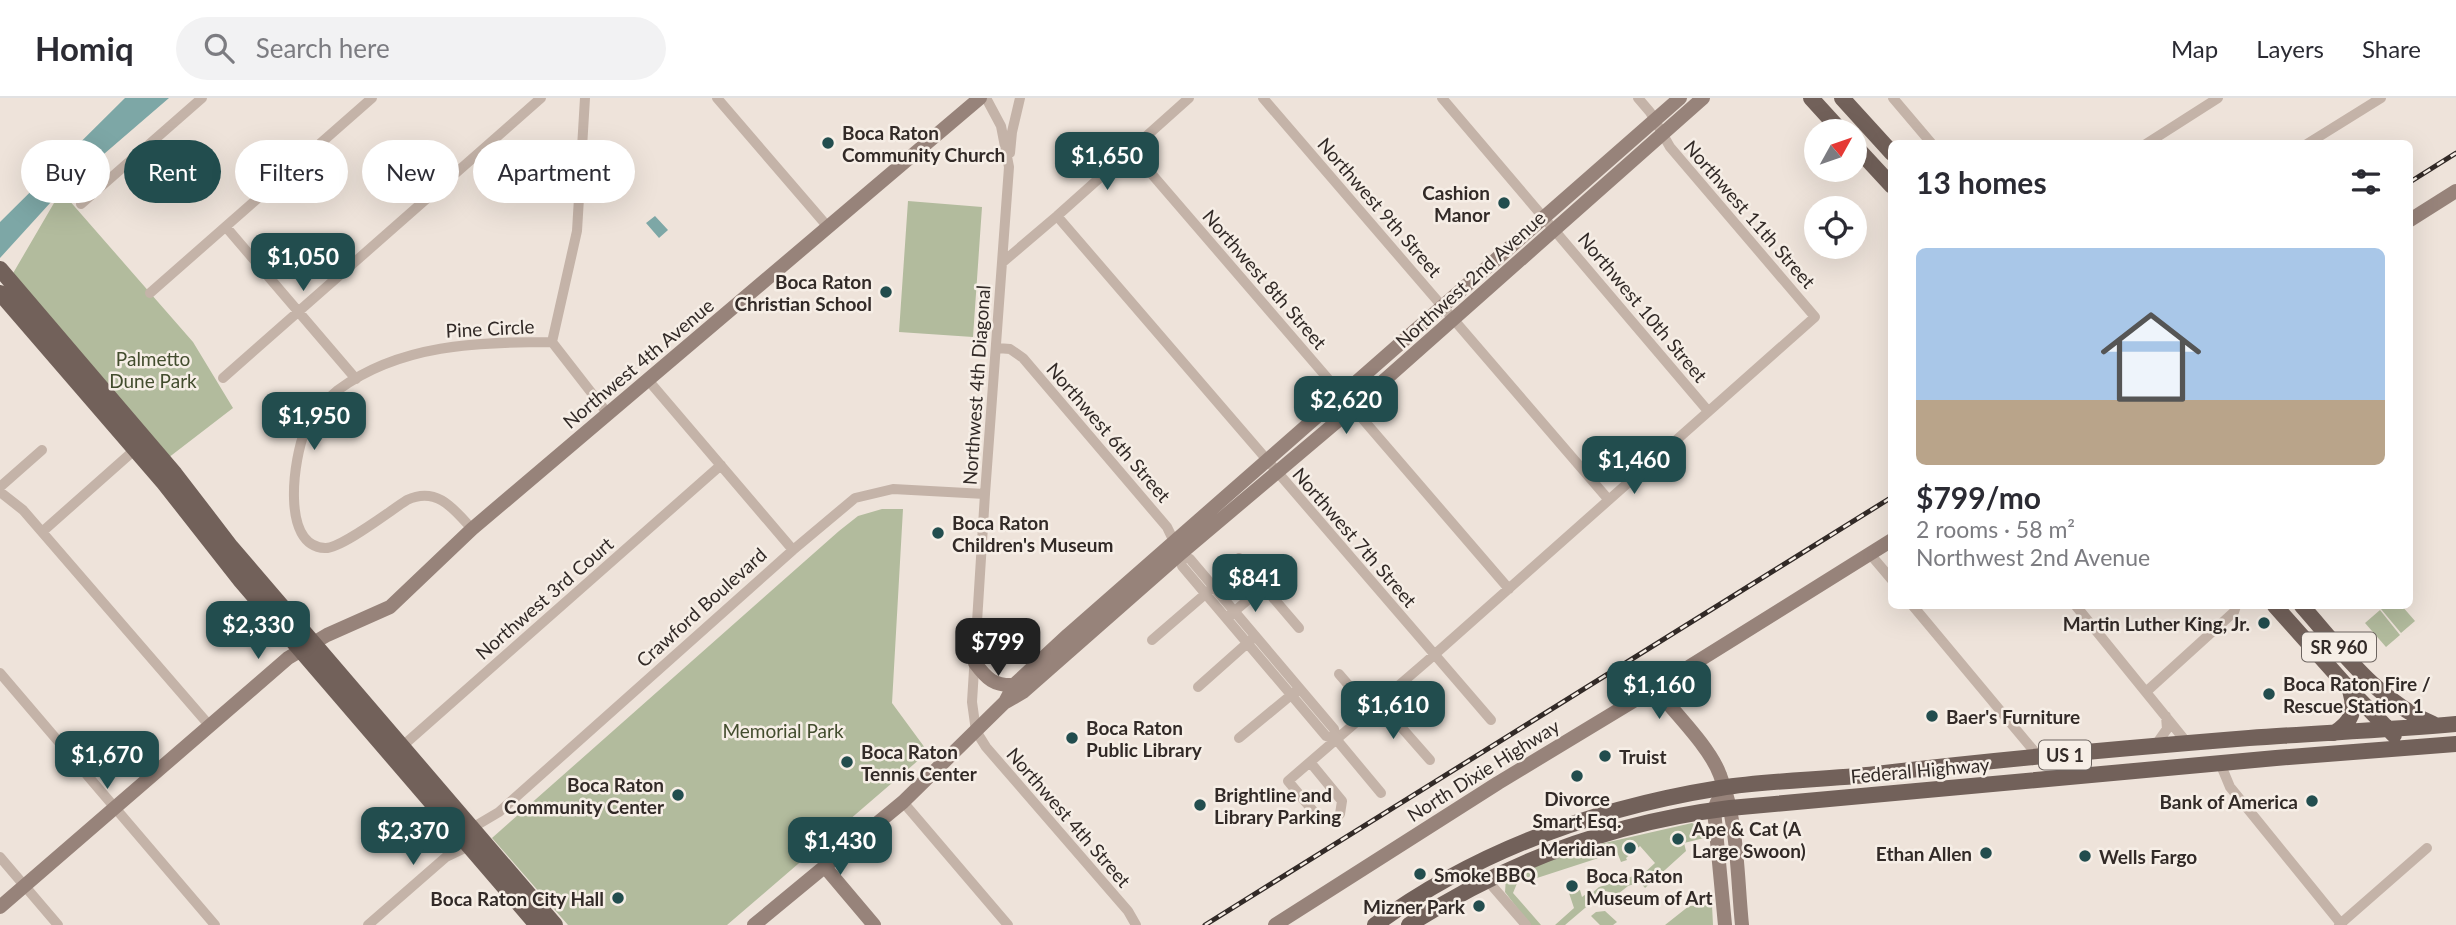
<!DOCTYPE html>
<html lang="en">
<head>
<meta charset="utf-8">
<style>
	:root { --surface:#fff; --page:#f2f2f3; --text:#2b2b33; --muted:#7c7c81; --line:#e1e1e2; --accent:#224d4e }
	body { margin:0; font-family:Lato,sans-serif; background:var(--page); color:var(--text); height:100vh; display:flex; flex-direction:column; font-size:26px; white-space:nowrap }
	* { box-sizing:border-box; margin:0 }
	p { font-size:23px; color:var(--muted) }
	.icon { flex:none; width:38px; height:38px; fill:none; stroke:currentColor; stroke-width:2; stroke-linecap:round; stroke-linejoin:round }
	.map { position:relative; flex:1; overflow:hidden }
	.drawer { position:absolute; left:1888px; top:42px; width:525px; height:469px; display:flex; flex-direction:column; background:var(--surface); border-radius:10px; box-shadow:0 7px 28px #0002 }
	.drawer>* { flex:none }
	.banner { position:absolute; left:21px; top:42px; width:665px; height:63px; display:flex; gap:14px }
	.needle { width:46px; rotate:50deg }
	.fabs { position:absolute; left:1804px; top:21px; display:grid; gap:14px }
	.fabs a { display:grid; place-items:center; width:63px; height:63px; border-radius:50%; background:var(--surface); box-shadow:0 7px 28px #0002; font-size:35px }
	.price { position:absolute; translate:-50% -60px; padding:0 16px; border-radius:14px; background:var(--accent); color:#fff; font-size:23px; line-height:46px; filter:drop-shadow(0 2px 4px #0008) }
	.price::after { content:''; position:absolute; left:50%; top:42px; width:21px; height:16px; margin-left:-10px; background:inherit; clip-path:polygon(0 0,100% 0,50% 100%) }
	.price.selected { background:#222; color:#fff }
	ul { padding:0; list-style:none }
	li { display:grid; align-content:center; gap:14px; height:371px; padding:0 28px }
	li+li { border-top:2px solid var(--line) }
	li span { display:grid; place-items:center; height:217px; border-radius:10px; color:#555 }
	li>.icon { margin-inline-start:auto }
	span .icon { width:126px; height:126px; fill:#fffc; stroke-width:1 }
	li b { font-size:30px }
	h2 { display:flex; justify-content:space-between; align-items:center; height:84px; padding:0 28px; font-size:30px }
	.chip { padding:0 24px; border-radius:32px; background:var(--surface); box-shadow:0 7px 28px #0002; font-size:24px; line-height:63px }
	.chip.selected { background:var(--accent); color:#fff }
	header { display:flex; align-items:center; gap:42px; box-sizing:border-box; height:98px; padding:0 35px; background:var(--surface); border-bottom:2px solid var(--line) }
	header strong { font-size:33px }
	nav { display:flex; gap:38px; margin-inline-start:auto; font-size:24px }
	.search { width:490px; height:63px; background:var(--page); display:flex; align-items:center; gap:18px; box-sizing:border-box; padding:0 24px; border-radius:38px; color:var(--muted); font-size:26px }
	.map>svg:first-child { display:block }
</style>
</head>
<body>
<header>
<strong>Homiq</strong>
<div class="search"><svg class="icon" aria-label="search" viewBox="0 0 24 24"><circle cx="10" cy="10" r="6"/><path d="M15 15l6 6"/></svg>Search here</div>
<nav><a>Map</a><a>Layers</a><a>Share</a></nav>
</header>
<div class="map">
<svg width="2456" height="827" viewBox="0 0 2456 827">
	<rect width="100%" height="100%" fill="#eee3da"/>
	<path fill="#b2bb9d" d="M 61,93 L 193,244 L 233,310 L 168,360 L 12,177 Z
		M 908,103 L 982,109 L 973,239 L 899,234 Z
		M 882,411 L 903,411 L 892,605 L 928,654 L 727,827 L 568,827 L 492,740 L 839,433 L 858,418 Z
		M 2385,508 L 2402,508 L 2415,523 L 2401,535 L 2381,511 Z
		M 2380,512 L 2400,537 L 2386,549 L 2365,525 Z
		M 1692,725 L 1706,733 L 1708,739 L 1684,745 L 1686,753 L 1645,790 L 1640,784 L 1628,788 L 1618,796 L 1605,793 L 1565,827 L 1555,827 L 1574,810 L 1569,795 L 1580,792 L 1582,799 L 1590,793 L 1592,795 L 1599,789 L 1640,776 L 1642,777 L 1655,765 L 1640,748 L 1626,760 L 1627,762 L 1621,764 L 1617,754 L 1537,780 L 1518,783 L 1513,795 L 1541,827 L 1530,827 L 1505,794 L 1506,780 L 1513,775 L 1600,746 Z
		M 1712,807 L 1713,827 L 1665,827 L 1689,808 Z
		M 1605,813 L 1617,824 L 1613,827 L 1600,827 L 1591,818 L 1596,814 Z"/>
	<path fill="#7da7a6" d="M 125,0 L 169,0 L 61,93 L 0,160 L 0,124 Z
		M 655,118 L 668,132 L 659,140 L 646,125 Z"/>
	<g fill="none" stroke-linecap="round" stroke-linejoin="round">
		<path stroke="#c4b3a8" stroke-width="10" d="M 585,0 L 577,133 L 552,244 L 608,316
			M 717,0 L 828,129
			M 986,0 L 1001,28 L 1009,69 L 985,396 L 972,604 L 976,633 L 986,649 L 1128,813 L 1136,827
			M 1263,0 L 1608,401
			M 1442,0 L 1708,313
			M 1893,0 L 1932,46
			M 2146,46 L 2218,0
			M 2307,46 L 2381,0
			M 1131,52 L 1509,491
			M 1010,55 L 1012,34 L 1020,0
			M 81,106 L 202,0
			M 1057,118 L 1491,622
			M 226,129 L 356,281
			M 1003,164 L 1057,118 L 1189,0
			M 150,195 L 372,0
			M 997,250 L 1010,251 L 1023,260 L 1167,429 L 1180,456 L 1182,468 L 1326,638 L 1336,641 L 1381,695
			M 223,280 L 541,0
			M 648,282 L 793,452
			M 0,389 L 42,352
			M 0,394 L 23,412 L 209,627
			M 472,431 C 454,411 437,388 407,402 C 391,412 341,451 325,450 C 280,448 294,359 305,333 C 313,317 324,303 338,292 C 400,246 478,244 552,244
			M 42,434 L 139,348
			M 1180,456 L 1190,461 L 1334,631 L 1336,641
			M 1870,456 L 1892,482
			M 1239,460 L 1299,530
			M 1913,508 L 2039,659
			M 2076,508 L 2188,646
			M 1229,518 L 1264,488
			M 1152,542 L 1210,492
			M 0,575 L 215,827
			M 1339,576 L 1370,612
			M 1198,589 L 1252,541
			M 2147,593 L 2234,514 L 2236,508
			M 1379,604 L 1430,662
			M 1239,640 L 1296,593
			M 2155,648 L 2167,631 L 2166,618
			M 398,652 L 721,367
			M 1310,664 L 1342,703 L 1340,716 C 1332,722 1327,725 1319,720 L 1288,683 L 1426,564 L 1434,557 L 1815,219 L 1670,49 L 1650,14 L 1638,0
			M 2220,665 L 2230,689 L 2342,827
			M 903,704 L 1008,827
			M 472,730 L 499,714 L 793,452 L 855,400 L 893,391 L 985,396
			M 0,759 L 58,827
			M 1487,782 L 1526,827
			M 368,827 L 446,759 L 469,748
			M 2339,827 L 2427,750"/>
		<path stroke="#97837a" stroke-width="14" d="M 2410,122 L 2456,93
			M 975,565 C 987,581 994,588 1014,587
			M 1655,590 C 1674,614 1710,649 1720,677 C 1738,723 1737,778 1742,827
			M 1005,604 L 1014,587 L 1068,537 L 1680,0
			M 1717,704 L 1714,712 L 1725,827
			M 825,769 L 874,827
			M 0,809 L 288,560 L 327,537 L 390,509 L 472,431 L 980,0
			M 754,827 L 903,704 L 1004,605 L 1023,594 L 1180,456 L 1353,310 L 1703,0
			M 1275,827 L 1498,685 L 1655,590 L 1892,442"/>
		<path stroke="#72615a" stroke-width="16" d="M 1811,0 L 1841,33
			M 1842,0 L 1892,55
			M 1855,48 L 1892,88
			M 0,171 L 175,376 L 231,449 L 555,827
			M 0,195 L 164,385 L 241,483 L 537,827
			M 2275,508 L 2350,592 L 2394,637
			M 2302,508 C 2341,552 2377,603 2433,626
			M 2334,635 C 2352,624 2356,613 2350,592
			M 1375,827 C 1476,753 1596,710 1720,690 C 1771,682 1824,682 1876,676 C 2000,661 2125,650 2249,640 C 2318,635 2387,632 2456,626
			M 1409,827 C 1506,764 1615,724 1730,710 L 2276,660 L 2456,646"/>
		<defs>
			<path id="rail" d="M 2410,84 L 2456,55
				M 1205,827 L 1892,399"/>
		</defs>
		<use href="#rail" stroke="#322a27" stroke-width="5"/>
		<use href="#rail" stroke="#f6eee6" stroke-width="2.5" stroke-dasharray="8" stroke-linecap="butt"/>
	</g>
	<g fill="#224d4e" stroke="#f6eee6" stroke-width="2.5">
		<circle cx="828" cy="45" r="7"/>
		<circle cx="1504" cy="105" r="7"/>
		<circle cx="886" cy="194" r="7"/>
		<circle cx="938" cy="435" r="7"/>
		<circle cx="2264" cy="525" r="7"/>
		<circle cx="2269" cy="596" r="7"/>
		<circle cx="1932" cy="618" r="7"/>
		<circle cx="1072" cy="640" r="7"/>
		<circle cx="1605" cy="658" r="7"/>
		<circle cx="847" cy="664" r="7"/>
		<circle cx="1577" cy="678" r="7"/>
		<circle cx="678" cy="697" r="7"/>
		<circle cx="2312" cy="703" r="7"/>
		<circle cx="1200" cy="707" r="7"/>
		<circle cx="1678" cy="741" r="7"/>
		<circle cx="1630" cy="750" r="7"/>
		<circle cx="1986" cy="755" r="7"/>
		<circle cx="2085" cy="758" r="7"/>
		<circle cx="1420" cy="776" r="7"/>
		<circle cx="1572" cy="788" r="7"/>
		<circle cx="618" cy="800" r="7"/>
		<circle cx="1479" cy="808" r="7"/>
	</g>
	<g text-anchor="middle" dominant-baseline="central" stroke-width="5" stroke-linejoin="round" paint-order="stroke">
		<g fill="#f6eee6" stroke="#6d6560" stroke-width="2">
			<rect x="2302" y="534.5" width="74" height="29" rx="5"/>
			<rect x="2039" y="642.5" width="52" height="29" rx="5"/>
		</g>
		<g font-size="18" font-weight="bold" fill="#322a27">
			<text x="2339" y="549">SR 960</text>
			<text x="2065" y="657">US 1</text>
		</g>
		<g font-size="19" font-weight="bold" fill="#322a27" stroke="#f6eee6" text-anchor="start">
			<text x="842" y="34">Boca Raton<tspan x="842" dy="22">Community Church</tspan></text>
			<text x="1490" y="94" text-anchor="end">Cashion<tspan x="1490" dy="22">Manor</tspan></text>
			<text x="872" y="183" text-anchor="end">Boca Raton<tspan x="872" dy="22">Christian School</tspan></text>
			<text x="952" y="424">Boca Raton<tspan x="952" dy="22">Children's Museum</tspan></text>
			<text x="2250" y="525" text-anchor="end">Martin Luther King, Jr.</text>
			<text x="2283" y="585">Boca Raton Fire /<tspan x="2283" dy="22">Rescue Station 1</tspan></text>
			<text x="1946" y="618">Baer's Furniture</text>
			<text x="1086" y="629">Boca Raton<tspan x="1086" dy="22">Public Library</tspan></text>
			<text x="861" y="653">Boca Raton<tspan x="861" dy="22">Tennis Center</tspan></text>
			<text x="1619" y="658">Truist</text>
			<text x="664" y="686" text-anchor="end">Boca Raton<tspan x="664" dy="22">Community Center</tspan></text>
			<text x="1214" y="696">Brightline and<tspan x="1214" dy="22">Library Parking</tspan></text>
			<text x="1577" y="700" text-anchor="middle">Divorce<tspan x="1577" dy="22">Smart Esq.</tspan></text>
			<text x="2298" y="703" text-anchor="end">Bank of America</text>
			<text x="1692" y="730">Ape &amp; Cat (A<tspan x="1692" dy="22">Large Swoon)</tspan></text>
			<text x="1616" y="750" text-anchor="end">Meridian</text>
			<text x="1972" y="755" text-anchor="end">Ethan Allen</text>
			<text x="2099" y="758">Wells Fargo</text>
			<text x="1434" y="776">Smoke BBQ</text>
			<text x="1586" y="777">Boca Raton<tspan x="1586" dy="22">Museum of Art</tspan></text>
			<text x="604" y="800" text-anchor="end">Boca Raton City Hall</text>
			<text x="1465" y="808" text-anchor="end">Mizner Park</text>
		</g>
		<g font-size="19" fill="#322a27" stroke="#f6eee6">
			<text transform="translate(1380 109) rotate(49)">Northwest 9th Street</text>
			<text transform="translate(1750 116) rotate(49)">Northwest 11th Street</text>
			<text transform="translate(1265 181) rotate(49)">Northwest 8th Street</text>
			<text transform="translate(1470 181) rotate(-42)">Northwest 2nd Avenue</text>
			<text transform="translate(1643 209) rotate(50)">Northwest 10th Street</text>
			<text transform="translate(490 230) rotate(-3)">Pine Circle</text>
			<text transform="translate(638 265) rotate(-40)">Northwest 4th Avenue</text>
			<text transform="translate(976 287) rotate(-86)">Northwest 4th Diagonal</text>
			<text transform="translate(1109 334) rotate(49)">Northwest 6th Street</text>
			<text transform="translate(1355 439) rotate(49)">Northwest 7th Street</text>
			<text transform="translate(544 500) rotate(-41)">Northwest 3rd Court</text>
			<text transform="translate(701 509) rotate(-42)">Crawford Boulevard</text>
			<text transform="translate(1483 672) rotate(-32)">North Dixie Highway</text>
			<text transform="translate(1920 672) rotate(-5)">Federal Highway</text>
			<text transform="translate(1069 719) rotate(49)">Northwest 4th Street</text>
		</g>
		<g font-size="19" fill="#434d2e" stroke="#f6eee6">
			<text x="153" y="260">Palmetto<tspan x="153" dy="22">Dune Park</tspan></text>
			<text x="783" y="632">Memorial Park</text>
		</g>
	</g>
</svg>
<div class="fabs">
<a><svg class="needle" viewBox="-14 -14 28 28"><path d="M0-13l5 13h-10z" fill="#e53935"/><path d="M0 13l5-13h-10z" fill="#7c7c81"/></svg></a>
<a><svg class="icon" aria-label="locate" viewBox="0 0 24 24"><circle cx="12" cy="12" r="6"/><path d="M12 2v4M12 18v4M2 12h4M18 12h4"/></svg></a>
</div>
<b class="price" style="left:1107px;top:94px">$1,650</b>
<b class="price" style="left:303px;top:195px">$1,050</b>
<b class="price" style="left:1346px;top:338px">$2,620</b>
<b class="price" style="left:314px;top:354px">$1,950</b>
<b class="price" style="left:1634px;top:398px">$1,460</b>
<b class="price" style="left:1255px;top:516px">$841</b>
<b class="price" style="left:258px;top:563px">$2,330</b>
<b class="price selected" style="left:998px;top:580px">$799</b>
<b class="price" style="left:1659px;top:623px">$1,160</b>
<b class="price" style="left:1393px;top:643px">$1,610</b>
<b class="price" style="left:107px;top:693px">$1,670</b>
<b class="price" style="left:413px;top:769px">$2,370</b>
<b class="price" style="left:840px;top:779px">$1,430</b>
<div class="banner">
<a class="chip">Buy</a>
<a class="chip selected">Rent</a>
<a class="chip">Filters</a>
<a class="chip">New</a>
<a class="chip">Apartment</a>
</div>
<section class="drawer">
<h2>13 homes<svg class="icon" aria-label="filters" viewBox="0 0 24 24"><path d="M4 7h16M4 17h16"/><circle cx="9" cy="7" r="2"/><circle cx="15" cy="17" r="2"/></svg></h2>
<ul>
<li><span style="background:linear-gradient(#a9c7e8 70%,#b9a48a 0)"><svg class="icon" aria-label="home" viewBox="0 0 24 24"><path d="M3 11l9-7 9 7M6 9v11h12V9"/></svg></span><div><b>$799/mo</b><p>2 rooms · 58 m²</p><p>Northwest 2nd Avenue</p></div></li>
</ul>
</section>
</div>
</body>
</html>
